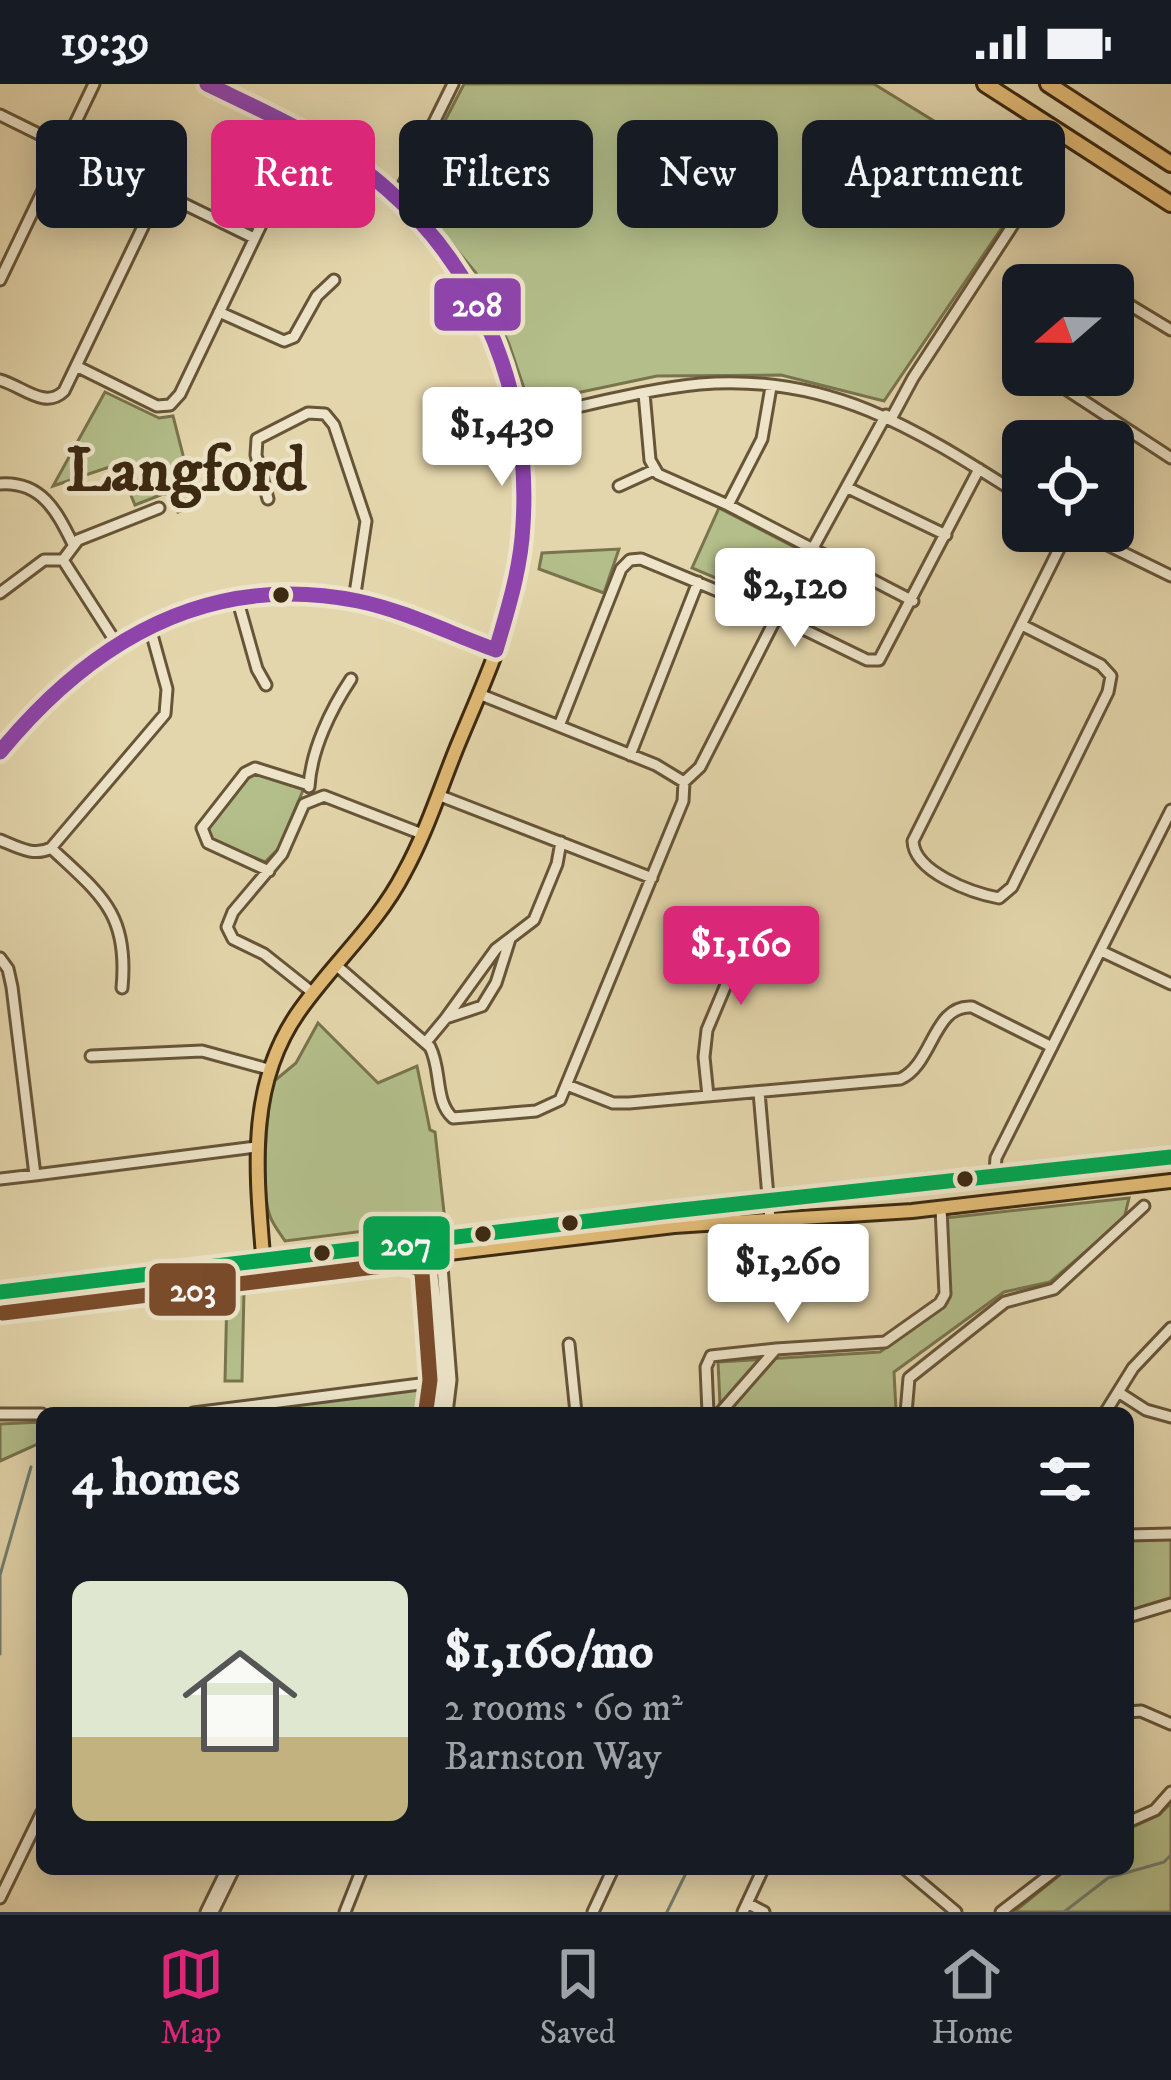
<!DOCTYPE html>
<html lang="en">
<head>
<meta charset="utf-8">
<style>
	:root { --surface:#171b24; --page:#242831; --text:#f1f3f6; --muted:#9ea1a6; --line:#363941; --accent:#db2777 }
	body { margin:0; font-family:"IM FELL DW Pica",serif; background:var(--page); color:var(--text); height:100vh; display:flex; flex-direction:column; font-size:45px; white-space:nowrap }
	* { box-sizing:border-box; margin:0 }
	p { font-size:39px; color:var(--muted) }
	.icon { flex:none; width:66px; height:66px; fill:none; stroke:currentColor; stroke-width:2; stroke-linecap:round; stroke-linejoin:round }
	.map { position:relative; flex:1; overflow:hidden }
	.panel { position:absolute; left:36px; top:1323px; width:1098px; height:468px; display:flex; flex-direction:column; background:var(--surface); border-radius:18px; box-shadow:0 6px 30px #0003 }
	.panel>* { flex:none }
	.banner { position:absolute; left:36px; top:36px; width:1101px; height:108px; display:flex; gap:24px }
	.needle { width:78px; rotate:250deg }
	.tools { position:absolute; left:1002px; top:180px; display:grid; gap:24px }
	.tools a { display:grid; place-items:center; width:132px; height:132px; border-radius:18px; background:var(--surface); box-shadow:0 6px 30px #0003; font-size:60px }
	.price { position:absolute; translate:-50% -102px; padding:0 27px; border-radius:12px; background:#fff; color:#222; font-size:39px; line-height:78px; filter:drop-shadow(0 3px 6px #0008) }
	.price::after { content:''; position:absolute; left:50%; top:72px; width:36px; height:27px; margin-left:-18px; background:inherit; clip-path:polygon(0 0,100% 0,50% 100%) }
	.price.active { background:var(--accent); color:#fff }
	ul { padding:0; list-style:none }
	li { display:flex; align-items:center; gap:36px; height:300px; padding:0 36px }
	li+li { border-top:3px solid var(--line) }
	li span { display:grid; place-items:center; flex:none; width:336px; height:240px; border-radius:18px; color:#555 }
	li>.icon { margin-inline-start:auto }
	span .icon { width:144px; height:144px; fill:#fffc; stroke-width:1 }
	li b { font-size:51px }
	h2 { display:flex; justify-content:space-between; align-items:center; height:144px; padding:0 36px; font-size:51px }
	.pill { padding:0 42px; border-radius:18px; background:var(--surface); box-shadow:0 6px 30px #0003; font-size:42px; line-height:108px }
	.pill.active { background:var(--accent); color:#fff }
	.status { display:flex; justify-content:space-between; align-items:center; height:84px; padding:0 60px; background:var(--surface); direction:ltr }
	.status svg { height:33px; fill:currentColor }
	.dock { display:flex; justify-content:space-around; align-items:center; height:168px; border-top:3px solid var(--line); background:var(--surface); font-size:33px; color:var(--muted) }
	.dock a { display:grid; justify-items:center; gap:6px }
	.dock .active { color:var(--accent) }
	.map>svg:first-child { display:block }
</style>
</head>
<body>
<div class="status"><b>19:39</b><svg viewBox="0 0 49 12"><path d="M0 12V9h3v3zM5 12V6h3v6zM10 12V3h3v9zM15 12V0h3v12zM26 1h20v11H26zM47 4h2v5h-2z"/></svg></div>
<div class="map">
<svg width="1171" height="1828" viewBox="0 0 1171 1828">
	<rect width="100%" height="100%" fill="#e4d6ac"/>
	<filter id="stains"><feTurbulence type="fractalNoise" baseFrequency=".00167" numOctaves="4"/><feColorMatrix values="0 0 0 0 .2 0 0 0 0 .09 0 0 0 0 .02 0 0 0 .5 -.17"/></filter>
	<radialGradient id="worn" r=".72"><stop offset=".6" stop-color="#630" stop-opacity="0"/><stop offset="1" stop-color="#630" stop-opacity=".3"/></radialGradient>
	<path fill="#b3be8a" stroke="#78744e" stroke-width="3" d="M 464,0 L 874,0 L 1033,98 L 884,317 L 781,291 L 657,292 L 529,319 L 509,260 L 476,189 L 408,108 Z
		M 105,308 L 159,334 L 173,332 L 196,422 L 178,428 L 174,412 L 163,410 L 135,421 L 118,380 L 53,402 Z
		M 719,424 L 796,464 L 798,473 L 777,513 L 768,516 L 692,484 Z
		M 619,465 L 604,509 L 539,485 L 542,469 Z
		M 254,687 L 304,704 L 279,764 L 265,778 L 208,755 L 203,747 Z
		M 318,939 L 378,999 L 417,982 L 430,1046 L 435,1048 L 445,1137 L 285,1157 C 280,1149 273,1141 270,1132 C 260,1104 267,1028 273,998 L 296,979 Z
		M 1129,1114 L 1124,1135 L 1050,1198 L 1004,1208 L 894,1288 L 896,1327 L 729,1329 L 720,1320 L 718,1278 L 880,1268 L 947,1219 L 945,1134 Z
		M 244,1206 L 242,1297 L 225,1297 L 227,1208 Z
		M 425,1302 L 423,1329 L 225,1329 Z
		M 42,1338 L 42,1358 L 0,1377 L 0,1340 Z
		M 1128,1454 L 1171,1454 L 1171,1516 L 1128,1528 Z
		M 1171,1719 L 1171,1828 L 1014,1828 L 1067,1785 L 1128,1785 L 1128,1745 L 1159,1731 Z"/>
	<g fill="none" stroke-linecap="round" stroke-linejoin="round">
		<path stroke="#747f73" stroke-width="3" d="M 0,1570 L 0,1491 L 31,1383
			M 667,1828 L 688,1785
			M 1064,1828 L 1108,1794 L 1164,1778 L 1171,1771"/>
		<defs>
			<path id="minor" d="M 0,31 L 65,63
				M 397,113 L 453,0
				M 0,196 L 94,0
				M 1113,211 L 1171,246
				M 219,228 L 284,257 L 294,253 L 317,212 L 334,196
				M 76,282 L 157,322 L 170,321 L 180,310 L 305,49
				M 1052,291 L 1061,302 L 1171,374
				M 0,296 C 22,302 45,326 64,307 L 153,122 L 163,115 L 176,116 L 254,154
				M 644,309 L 650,376 L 658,390 L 728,421 L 913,517
				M 892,333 L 913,294 L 1035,107
				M 520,335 C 580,324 639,306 700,300 C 831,289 919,347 1023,413
				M 0,400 C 42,397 57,428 73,460
				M 619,402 L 654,386
				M 848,404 L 946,451
				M 268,415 L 256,371 L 257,355 L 308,329 L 325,330 L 334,341 L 366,437 L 354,516
				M 728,421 L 762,355 L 771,303
				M 1079,447 L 1171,492
				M 63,476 L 78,456 L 159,424
				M 0,509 L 44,476 L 63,476 L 115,557
				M 237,514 L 257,585 L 266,601
				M 785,515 L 886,331
				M 1022,541 L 1101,581 L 1111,592 L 1108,608 L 1012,803 L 999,814 C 972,809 914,788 913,757 L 1068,447
				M 559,642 L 621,485 L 630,476 L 641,475 L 764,526 L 867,576 L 879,576 L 979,385
				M 0,668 C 82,555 216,485 358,517 C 406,528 449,550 496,566
				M 630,671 L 698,498
				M 684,698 L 700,683 L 777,532
				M 309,703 C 311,666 331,625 351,595
				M 438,711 L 652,794
				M 0,756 C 17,763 34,773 51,764 L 165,630 L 167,605 L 149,540
				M 51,764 C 101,811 129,829 122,904
				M 269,787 L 208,759 L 202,744 L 245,689 L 255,684 L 309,701
				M 1101,867 L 1171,900
				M 0,874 L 8,885 L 12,903 L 35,1091 L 0,1095
				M 337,882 L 430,963 C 442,986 434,1017 453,1034 L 536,1027 L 560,1016 L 683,717 L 684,698 L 656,681 L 479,610
				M 313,909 L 264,870 L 233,855 L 227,843 L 233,828 L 282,770 L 304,720 L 324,712 L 422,750
				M 446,934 L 496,865 L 534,836 L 557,780 L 561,758
				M 426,958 L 446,934 L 482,922 L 496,899 L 510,855
				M 91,972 L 202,967 L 268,985
				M 567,1001 L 613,1019 L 629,1019 L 900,995 C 933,981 933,920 972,923 L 1052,963
				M 759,1008 L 770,1136
				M 708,1012 L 704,973 L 707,946 L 746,853 L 748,838
				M 35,1091 L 256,1063
				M 1000,1094 L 995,1087 L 996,1074 L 1171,726
				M 413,1162 L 430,1165 L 442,1182 L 451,1296 L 447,1329
				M 569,1260 L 576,1329
				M 1118,1308 L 1146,1326 L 1171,1333
				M 193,1329 L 451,1296
				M 439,1329 L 445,1297 L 432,1183 L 435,1171 L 446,1154
				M 708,1329 L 706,1283 L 711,1272 L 776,1265
				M 720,1329 L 776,1265 L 885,1258 L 940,1219 L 945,1210 L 941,1124
				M 906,1329 L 909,1294 L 1005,1218 L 1054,1205 L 1144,1122
				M 1105,1329 L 1133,1284 L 1171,1244
				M 0,1330 L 42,1330
				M 1128,1451 L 1171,1450
				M 1128,1533 L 1171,1520
				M 1128,1628 L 1141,1627 L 1171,1640
				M 1128,1738 L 1155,1726 L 1171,1708
				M 905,1785 L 956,1828
				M 0,1814 L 42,1728
				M 747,1819 L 764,1828
				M 206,1828 L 227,1785
				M 213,1828 L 234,1785
				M 345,1828 L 362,1785
				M 593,1828 L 613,1785
				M 743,1828 L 763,1785
				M 1001,1828 L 1057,1785"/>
			<path id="major" d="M 207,0 C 270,31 334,60 388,105 C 495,196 544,346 520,483 C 509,546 481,605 457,663 C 440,705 426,749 404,789 C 377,841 334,878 300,926 C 247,1000 256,1085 263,1171 L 246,1194
				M 0,1208 L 663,1128 L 1171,1073
				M 0,1223 L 674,1142 L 912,1127 L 1171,1097"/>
			<path id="highway" d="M 985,0 L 1171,120
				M 1048,0 L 1171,80"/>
		</defs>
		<use href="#minor" stroke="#675538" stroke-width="15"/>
		<use href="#major" stroke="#3d2a12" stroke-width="18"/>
		<use href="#highway" stroke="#3d2a12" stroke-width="20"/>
		<use href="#minor" stroke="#ede4c9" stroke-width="9"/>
		<use href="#major" stroke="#e2bb76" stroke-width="12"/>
		<use href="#highway" stroke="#e2bb76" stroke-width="14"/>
		<defs>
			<path id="bus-1" d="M 207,0 C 269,30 336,59 388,106 C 484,190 531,315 523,441 C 521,484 508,525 496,566
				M 0,668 C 92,556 208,487 358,517 C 406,527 451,550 496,566"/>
			<path id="bus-2" d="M 0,1208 L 663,1128 L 1171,1073"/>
			<path id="bus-3" d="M 3,1229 L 399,1180 L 418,1184 L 422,1189 L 430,1296 L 426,1326"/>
		</defs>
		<use href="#bus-1" stroke="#ede4c9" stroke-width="24"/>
		<use href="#bus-2" stroke="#ede4c9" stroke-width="24"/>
		<use href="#bus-3" stroke="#ede4c9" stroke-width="24"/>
		<use href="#bus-1" stroke="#8e44ad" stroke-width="15"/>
		<use href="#bus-2" stroke="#00a651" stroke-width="15"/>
		<use href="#bus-3" stroke="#7a4b2a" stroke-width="15"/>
	</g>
	<g fill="#3d2a12" stroke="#ede4c9" stroke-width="4.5">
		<circle cx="281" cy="511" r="10"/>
		<circle cx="965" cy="1095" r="10"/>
		<circle cx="570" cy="1139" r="10"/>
		<circle cx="483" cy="1150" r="10"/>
		<circle cx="322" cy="1169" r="10"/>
	</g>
	<g text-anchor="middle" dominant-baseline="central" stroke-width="9" stroke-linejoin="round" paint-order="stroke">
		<g font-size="63" font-weight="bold" fill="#3d2a12" stroke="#ede4c9">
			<text x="186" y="388">Langford</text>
		</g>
	</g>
	<g stroke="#ede4c9" stroke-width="4.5">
		<rect x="432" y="192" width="91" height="57" rx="12" fill="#8e44ad"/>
		<rect x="361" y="1130" width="91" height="58" rx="12" fill="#00a651"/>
		<rect x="147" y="1177" width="91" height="57" rx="12" fill="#7a4b2a"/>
	</g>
	<g font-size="33" text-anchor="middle" font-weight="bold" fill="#fff">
		<text x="477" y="232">208</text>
		<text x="406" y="1171">207</text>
		<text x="193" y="1217">203</text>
	</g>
	<rect width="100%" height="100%" filter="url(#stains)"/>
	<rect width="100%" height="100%" fill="url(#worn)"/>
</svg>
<div class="tools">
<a><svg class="needle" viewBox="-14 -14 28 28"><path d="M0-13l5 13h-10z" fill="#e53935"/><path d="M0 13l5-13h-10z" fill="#9ea1a6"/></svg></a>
<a><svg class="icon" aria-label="locate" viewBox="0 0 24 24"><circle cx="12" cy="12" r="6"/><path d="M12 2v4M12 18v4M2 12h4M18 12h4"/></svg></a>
</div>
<b class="price" style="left:502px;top:405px">$1,430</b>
<b class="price" style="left:795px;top:566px">$2,120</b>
<b class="price active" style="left:741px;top:924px">$1,160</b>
<b class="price" style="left:788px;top:1242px">$1,260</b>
<div class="banner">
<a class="pill">Buy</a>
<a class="pill active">Rent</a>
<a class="pill">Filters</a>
<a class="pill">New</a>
<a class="pill">Apartment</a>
</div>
<section class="panel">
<h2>4 homes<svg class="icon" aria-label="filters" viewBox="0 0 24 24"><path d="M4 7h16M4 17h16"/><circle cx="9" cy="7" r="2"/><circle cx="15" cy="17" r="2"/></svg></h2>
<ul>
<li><span style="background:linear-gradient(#dfe7d0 65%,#c2b280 0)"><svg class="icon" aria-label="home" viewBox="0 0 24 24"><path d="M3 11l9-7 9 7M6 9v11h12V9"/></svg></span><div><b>$1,160/mo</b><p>2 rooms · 60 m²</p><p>Barnston Way</p></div></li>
</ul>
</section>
</div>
<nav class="dock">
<a class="active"><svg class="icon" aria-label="map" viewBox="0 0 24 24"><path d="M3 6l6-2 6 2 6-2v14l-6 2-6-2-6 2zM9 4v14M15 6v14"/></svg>Map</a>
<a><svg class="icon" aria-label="saved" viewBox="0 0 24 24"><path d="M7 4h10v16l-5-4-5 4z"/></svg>Saved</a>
<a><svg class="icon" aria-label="home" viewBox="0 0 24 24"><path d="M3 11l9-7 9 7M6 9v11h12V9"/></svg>Home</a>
</nav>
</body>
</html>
